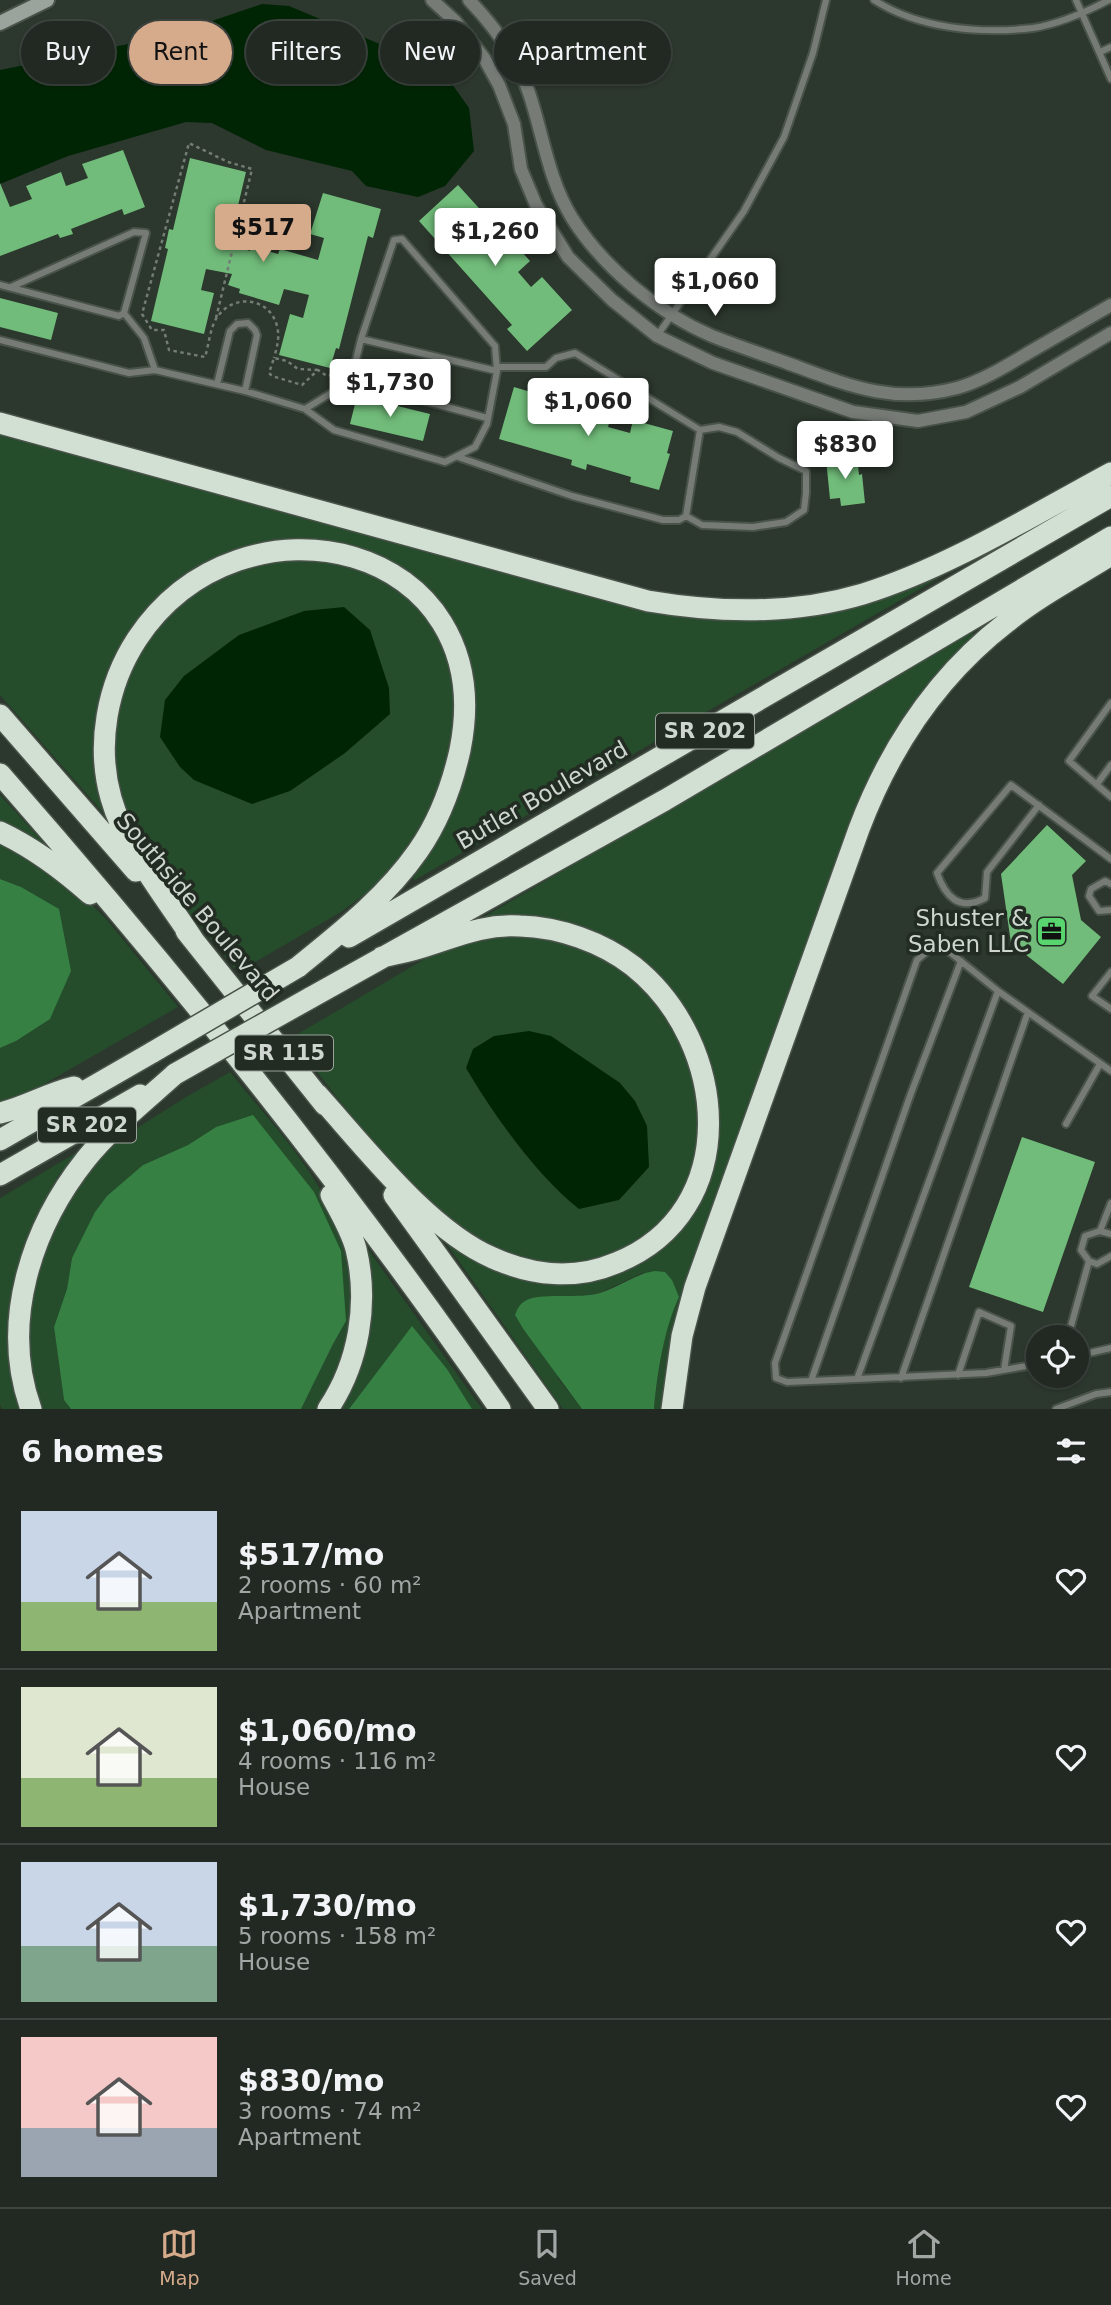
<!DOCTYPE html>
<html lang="en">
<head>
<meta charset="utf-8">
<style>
	:root { --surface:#212922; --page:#2d352f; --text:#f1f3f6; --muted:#a2a6a5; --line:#3e4540; --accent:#d6ab8b }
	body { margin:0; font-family:"DejaVu Sans",sans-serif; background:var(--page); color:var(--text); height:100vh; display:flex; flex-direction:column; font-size:26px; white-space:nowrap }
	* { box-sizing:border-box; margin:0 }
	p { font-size:23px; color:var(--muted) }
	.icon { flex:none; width:38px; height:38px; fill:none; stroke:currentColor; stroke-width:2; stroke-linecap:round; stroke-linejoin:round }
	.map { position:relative; height:1409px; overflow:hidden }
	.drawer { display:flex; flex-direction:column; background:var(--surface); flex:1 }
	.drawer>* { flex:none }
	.banner { position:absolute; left:21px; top:21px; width:700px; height:63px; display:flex; gap:14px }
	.fabs { position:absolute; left:1026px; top:1325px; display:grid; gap:14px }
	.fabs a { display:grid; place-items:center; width:63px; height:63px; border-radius:50%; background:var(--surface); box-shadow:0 2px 5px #0004,0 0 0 2px var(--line); font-size:35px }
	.price { position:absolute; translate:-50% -60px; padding:0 16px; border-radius:7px; background:#fff; color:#222; font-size:23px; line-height:46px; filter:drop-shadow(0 2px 4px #0008) }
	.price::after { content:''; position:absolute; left:50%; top:42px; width:21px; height:16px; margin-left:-10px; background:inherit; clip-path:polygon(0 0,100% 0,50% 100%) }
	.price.on { background:var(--accent); color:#111 }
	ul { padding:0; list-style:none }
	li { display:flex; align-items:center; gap:21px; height:175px; padding:0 21px }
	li+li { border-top:2px solid var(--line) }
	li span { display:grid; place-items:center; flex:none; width:196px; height:140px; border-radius:0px; color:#555 }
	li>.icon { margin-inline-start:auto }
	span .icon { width:84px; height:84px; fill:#fffc; stroke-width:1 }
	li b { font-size:30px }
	h2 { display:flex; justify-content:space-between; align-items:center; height:84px; padding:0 21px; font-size:30px }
	.pill { padding:0 24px; border-radius:32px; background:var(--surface); box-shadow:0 2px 5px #0004,0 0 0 2px var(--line); font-size:24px; line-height:63px }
	.pill.on { background:var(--accent); color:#111 }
	.tabs { display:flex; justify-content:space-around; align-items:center; height:98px; border-top:2px solid var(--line); background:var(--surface); font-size:19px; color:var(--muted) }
	.tabs a { display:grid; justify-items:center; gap:4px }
	.tabs .on { color:var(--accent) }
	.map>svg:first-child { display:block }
</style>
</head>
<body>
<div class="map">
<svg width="1111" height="1409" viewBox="0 0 1111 1409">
	<rect width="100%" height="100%" fill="#2c372d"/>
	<path fill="#254c2b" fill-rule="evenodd" d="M 0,431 L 728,616 L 954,564 L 956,568 L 415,880 L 413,879 L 436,830 L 464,667 L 392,567 L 238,554 L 120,655 L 105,815 L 0,695 Z
		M 320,558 L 386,578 L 426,611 L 454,677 L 453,743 L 440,794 L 416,838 L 384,880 L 341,912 L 238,972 L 160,878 L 123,816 L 110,733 L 126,669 L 178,601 L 251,563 Z
		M 973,632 L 974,637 L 910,713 L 803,971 L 668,1409 L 654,1409 C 658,1372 663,1331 679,1297 L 642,1273 L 600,1293 L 577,1297 L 558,1378 L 582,1409 L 563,1409 L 444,1240 L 474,1258 L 602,1274 L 704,1185 L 708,1185 C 730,1125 719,1063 686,1010 C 674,992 661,975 643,962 C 632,955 615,952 603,948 C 570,938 538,927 506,916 L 482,918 Z
		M 0,795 L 44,843 L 41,844 L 0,823 Z
		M 0,840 L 83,896 L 107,920 L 178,1007 L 34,1090 L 15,1099 L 0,1103 L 0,1048 L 16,1041 L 21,887 L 0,879 Z
		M 484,935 L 537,936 L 580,947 L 624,970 L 652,994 L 685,1046 L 701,1114 L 696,1163 L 671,1215 L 636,1246 L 591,1263 L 541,1267 L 469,1237 L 394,1171 L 291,1038 L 445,947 ZM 590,1063 L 620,1083 L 579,1208 C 535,1174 495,1117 466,1068 Z
		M 230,1072 C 283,1138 353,1206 353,1297 C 353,1307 355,1319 353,1329 C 348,1352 332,1385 323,1409 L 301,1409 L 333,1344 L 346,1321 L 216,1127 L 188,1145 L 143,1165 L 72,1258 L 67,1289 L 54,1327 L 64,1400 L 71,1409 L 38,1409 L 31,1388 L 25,1324 L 47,1234 L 86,1172 L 113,1143 L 186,1097 Z
		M 79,1151 L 58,1176 L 40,1210 L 25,1249 L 26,1409 L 2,1409 L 0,1405 L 0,1198 Z
		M 362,1241 L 482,1409 L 472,1409 L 447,1369 L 412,1327 L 349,1409 L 336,1409 Z"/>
	<path fill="#358042" d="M 0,879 L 21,887 L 59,909 L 71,971 L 50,1019 L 16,1041 L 0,1048 Z
		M 253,1115 L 314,1192 L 341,1251 L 346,1321 L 333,1344 L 301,1409 L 71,1409 L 64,1400 L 54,1327 L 67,1289 L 72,1258 L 95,1212 L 107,1196 L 143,1165 L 188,1145 L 216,1127 Z
		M 655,1271 L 665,1272 L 672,1280 L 679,1297 C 664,1329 657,1374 654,1409 L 582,1409 L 524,1330 L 515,1315 C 518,1307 521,1302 529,1299 C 546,1293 578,1299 600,1293 C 619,1287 635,1274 655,1271 Z
		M 412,1326 L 447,1369 L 472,1409 L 349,1409 Z"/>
	<path fill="#002505" d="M 262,4 L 289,6 L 442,70 L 469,108 L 474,151 L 445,186 L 418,197 L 366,186 L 352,171 L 266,150 L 212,123 L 186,122 L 68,156 L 0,184 L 0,70 L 168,36 Z
		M 344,607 L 370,630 L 389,688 L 390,714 L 345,753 L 290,791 L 252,804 L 194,780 L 180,767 L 160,737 L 165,700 L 184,676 L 239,635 L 304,611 Z
		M 529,1031 L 551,1036 L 620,1083 L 635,1101 L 647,1126 L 649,1167 L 619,1200 L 579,1209 C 536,1175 494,1115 466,1068 L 473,1049 L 494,1036 Z"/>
	<path fill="#71bc7a" d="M 123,150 L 145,207 L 124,215 L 122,209 L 71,229 L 73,234 L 60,238 L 58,234 L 0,256 L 0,183 L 10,207 L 32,199 L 26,186 L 61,172 L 66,186 L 88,178 L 82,164 Z
		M 190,158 L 246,172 L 236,214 L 222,211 L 217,233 L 231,236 L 229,244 L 250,251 L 251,246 L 278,254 L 280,249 L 318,260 L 324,238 L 310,234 L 323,193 L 381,209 L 373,238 L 368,236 L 339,349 L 336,348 L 330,368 L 279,355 L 290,314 L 303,318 L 309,295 L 284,289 L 279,305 L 239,293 L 240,289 L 228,285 L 232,274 L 206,269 L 201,290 L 214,293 L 204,334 L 151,321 L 168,249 L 165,248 L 169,229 L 173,230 Z
		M 458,185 L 487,217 L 477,226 L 491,242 L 503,231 L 530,261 L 518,272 L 531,287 L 542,277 L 572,310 L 527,351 L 507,329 L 512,325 L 419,221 Z
		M 0,298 L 58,313 L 51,340 L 0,327 Z
		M 514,387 L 554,399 L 550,411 L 572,418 L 577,403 L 612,413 L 608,427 L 630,433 L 633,420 L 673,431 L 667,453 L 670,454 L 659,490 L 630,482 L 631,477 L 587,464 L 586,470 L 571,465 L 572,460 L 499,439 Z
		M 357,396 L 430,414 L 423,441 L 350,424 Z
		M 857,456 L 859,475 L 862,474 L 865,503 L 841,506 L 840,498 L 830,499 L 826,459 Z
		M 1047,825 L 1086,861 L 1072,875 L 1081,920 L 1101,937 L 1063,984 L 1011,943 L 1001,874 Z
		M 1022,1137 L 1095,1162 L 1043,1312 L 969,1287 Z"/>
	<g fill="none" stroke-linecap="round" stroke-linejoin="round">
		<defs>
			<path id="lane" d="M 874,0 C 919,29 980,34 1033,28 C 1059,24 1086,12 1109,0
				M 1076,0 L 1111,79
				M 1100,52 L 1111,47
				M 0,285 L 119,316 L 124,313 L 146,233 L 134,232 L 11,287
				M 124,313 L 144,338 L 155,370
				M 657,336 L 744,211 L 784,137 L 813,53 L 826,0
				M 361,339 L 497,371
				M 0,340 L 129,373 L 155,370 L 245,391 L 305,409 L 334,430 L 445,462 L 475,447 L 487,424 L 497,371 L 495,346 L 402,239 L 394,240 L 361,339 L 351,381 L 305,409
				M 351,381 L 487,418
				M 217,384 L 230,331 L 237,324 L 248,323 L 255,330 L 257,335 L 245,391
				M 458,457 L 572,496 L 663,520 L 679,520 L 686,516 L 700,430 L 575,353 L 556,358 L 546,367 L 497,367
				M 686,516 L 702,525 L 753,527 L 786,522 L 804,510 L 806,493 L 806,471 L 779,458 L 737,432 L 719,427 L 700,430
				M 1111,703 L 1069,761 L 1111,797
				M 1097,784 L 1111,765
				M 1039,805 L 987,872 L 985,898 C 959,912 945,896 937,873 L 1011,785 L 1111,859
				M 1111,884 L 1105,881 L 1091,889 L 1089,896 L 1099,911 L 1111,910
				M 1111,972 L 1092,996 L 1111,1009
				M 1066,1124 L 1100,1064
				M 1100,1231 L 1111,1203
				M 1111,1234 L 1100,1231 L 1085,1236 L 1081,1250 L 1089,1261 L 1097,1264 L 1111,1256
				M 1068,1337 L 1089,1261
				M 1076,1356 L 1111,1348
				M 1038,1364 L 986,1373 L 857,1379 L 998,991 L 1111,1071
				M 958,1375 L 979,1312 L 1011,1326 L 1004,1370
				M 901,1378 L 1028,1012
				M 857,1379 L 787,1382 L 776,1378 L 775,1363 L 917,960 L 930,949 L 947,950 L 998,991
				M 811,1381 L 910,1096 L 961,961
				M 1056,1409 L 1096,1394 L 1111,1392"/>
			<path id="street" d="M 432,0 L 455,21 L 484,58 L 499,85 L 514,124 L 521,169 L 536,205 L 568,257 L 612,300 L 657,336 L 713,363 L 853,412 L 918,421 L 966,412 L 1020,387 L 1111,333
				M 469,0 C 495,27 517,57 529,93 C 543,134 548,179 572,218 C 603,267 658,313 712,336 C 737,346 762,354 787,363 C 847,385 892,405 957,388 C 982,381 1006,366 1028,353 C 1056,337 1083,321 1111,305"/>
			<path id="secondary" d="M 0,23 L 47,0"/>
			<path id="highway" d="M 0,423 L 648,601 C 719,613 793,615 863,594 C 947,568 1033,515 1111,473
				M 0,715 L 136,871
				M 0,774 C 177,976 347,1187 500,1409
				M 0,832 C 34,848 62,869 90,894
				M 186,931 L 325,1105
				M 349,937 L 1111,496
				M 194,941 C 166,898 125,848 111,798 C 96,745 107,685 137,639 C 242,481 502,542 460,750 C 452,786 439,821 418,851 C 386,897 341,932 298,967
				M 310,998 L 665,800 L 1111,537
				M 317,1094 C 364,1146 428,1230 493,1258 C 533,1276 576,1280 616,1263 C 744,1212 729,1042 633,966 C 602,942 559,927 520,926 C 483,924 458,936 423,947 C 410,951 396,954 382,957
				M 0,1113 C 26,1107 48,1093 74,1087
				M 0,1140 L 153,1052
				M 0,1175 L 140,1095
				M 394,1195 L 548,1409
				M 31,1409 C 0,1323 31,1228 86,1159 C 111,1128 145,1101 175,1074
				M 328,1409 C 359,1363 369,1303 356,1249 C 351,1230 340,1212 331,1195
				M 672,1409 L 682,1336 L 695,1287 L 859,829 C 890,747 937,676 1007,622 C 1039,596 1076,577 1111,555"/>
		</defs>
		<use href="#lane" stroke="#49534a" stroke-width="10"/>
		<use href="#street" stroke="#49534a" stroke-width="16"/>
		<use href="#secondary" stroke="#49534a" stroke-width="18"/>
		<use href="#highway" stroke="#49534a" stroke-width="24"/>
		<path stroke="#747d75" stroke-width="2.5" stroke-dasharray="3.5 3.5" stroke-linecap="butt" d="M 216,318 L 252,169 L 228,162 L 189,143 L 142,314 L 152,330 L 164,330 L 169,350 L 205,357 C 209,345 210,326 218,316 C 235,293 270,298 277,326 C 280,337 277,347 274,358
			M 318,370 L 298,369 L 287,361 L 274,358 L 269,373 L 272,376 L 302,385 L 318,370 L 327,376 L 336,374 L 337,380"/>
		<use href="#lane" stroke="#767b76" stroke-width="6"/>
		<use href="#street" stroke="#767b76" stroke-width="12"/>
		<use href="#secondary" stroke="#9ba49c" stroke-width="14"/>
		<use href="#highway" stroke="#d2dfd3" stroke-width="21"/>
		<defs>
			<path id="highway-bridge" d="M 153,1052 L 298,967
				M 175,1074 L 310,998"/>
		</defs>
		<use href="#highway-bridge" stroke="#49534a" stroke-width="24" stroke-linecap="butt"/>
		<use href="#highway-bridge" stroke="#d2dfd3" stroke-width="21"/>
	</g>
	<defs>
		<symbol id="office-square" viewBox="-11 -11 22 22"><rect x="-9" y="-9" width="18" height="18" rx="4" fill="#59d56f" stroke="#222c23"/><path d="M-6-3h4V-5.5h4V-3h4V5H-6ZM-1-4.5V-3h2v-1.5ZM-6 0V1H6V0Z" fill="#111"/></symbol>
	</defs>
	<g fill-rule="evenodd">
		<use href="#office-square" x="1034" y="914" width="35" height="35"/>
	</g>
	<g text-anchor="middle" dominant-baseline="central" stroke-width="7" stroke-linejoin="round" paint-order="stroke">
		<g fill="#222c23" stroke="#9ba29b" stroke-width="2">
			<rect x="656" y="713.5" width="98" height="35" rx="5"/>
			<rect x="235" y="1035.5" width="98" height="35" rx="5"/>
			<rect x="38" y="1107.5" width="98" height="35" rx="5"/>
		</g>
		<g font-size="21" font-weight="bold" fill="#cfd5cf">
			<text x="705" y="731">SR 202</text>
			<text x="284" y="1053">SR 115</text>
			<text x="87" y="1125">SR 202</text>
		</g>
		<g font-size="23" fill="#cfd5cf" stroke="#222c23">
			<text transform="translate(542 795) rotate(-30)">Butler Boulevard</text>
			<text transform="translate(198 907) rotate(50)">Southside Boulevard</text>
		</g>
		<g font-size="23" fill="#cfd5cf" stroke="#222c23" text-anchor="end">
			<text x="1029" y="918">Shuster &amp;<tspan x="1029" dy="26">Saben LLC</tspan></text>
		</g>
	</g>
</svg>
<div class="fabs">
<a><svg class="icon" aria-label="locate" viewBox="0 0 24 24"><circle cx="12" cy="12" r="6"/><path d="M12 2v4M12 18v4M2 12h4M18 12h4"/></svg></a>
</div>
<b class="price on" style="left:263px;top:264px">$517</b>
<b class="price" style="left:495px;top:268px">$1,260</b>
<b class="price" style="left:715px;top:318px">$1,060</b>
<b class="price" style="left:390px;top:419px">$1,730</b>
<b class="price" style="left:588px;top:438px">$1,060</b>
<b class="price" style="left:845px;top:481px">$830</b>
<div class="banner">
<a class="pill">Buy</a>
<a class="pill on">Rent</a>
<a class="pill">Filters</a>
<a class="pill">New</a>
<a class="pill">Apartment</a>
</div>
</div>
<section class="drawer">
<h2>6 homes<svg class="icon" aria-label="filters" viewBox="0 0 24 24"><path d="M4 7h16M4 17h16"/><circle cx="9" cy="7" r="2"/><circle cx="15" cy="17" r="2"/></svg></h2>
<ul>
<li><span style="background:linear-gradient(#c9d6e8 65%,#8fb573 0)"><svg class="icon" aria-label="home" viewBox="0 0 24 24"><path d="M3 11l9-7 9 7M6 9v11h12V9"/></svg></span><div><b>$517/mo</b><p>2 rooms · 60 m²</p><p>Apartment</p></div><svg class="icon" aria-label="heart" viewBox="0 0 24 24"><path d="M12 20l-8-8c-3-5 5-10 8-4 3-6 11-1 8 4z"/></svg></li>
<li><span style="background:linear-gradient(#dfe7d0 65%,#8fb573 0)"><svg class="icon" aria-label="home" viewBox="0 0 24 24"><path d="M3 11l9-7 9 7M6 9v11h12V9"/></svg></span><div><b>$1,060/mo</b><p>4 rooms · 116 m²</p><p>House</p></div><svg class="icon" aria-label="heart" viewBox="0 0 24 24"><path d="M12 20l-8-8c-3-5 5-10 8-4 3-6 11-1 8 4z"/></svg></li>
<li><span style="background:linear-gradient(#c9d6e8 60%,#7fa58c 0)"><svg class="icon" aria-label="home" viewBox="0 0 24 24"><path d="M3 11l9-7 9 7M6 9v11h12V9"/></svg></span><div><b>$1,730/mo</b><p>5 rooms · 158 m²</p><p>House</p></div><svg class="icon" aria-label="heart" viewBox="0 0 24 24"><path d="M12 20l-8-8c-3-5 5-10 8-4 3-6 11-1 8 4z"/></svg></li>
<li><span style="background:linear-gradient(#f6c9c9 65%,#9aa5b1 0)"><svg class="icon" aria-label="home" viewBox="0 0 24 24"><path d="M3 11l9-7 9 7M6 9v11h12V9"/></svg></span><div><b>$830/mo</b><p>3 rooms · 74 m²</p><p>Apartment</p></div><svg class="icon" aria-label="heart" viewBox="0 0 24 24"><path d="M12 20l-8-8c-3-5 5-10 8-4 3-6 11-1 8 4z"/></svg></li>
</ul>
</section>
<nav class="tabs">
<a class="on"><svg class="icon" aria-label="map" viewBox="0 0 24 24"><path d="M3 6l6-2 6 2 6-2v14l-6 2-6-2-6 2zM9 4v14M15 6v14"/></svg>Map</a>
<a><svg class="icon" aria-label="saved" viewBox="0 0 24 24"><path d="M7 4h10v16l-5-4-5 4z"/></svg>Saved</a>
<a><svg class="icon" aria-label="home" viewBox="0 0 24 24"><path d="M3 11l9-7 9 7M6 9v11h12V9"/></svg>Home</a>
</nav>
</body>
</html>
